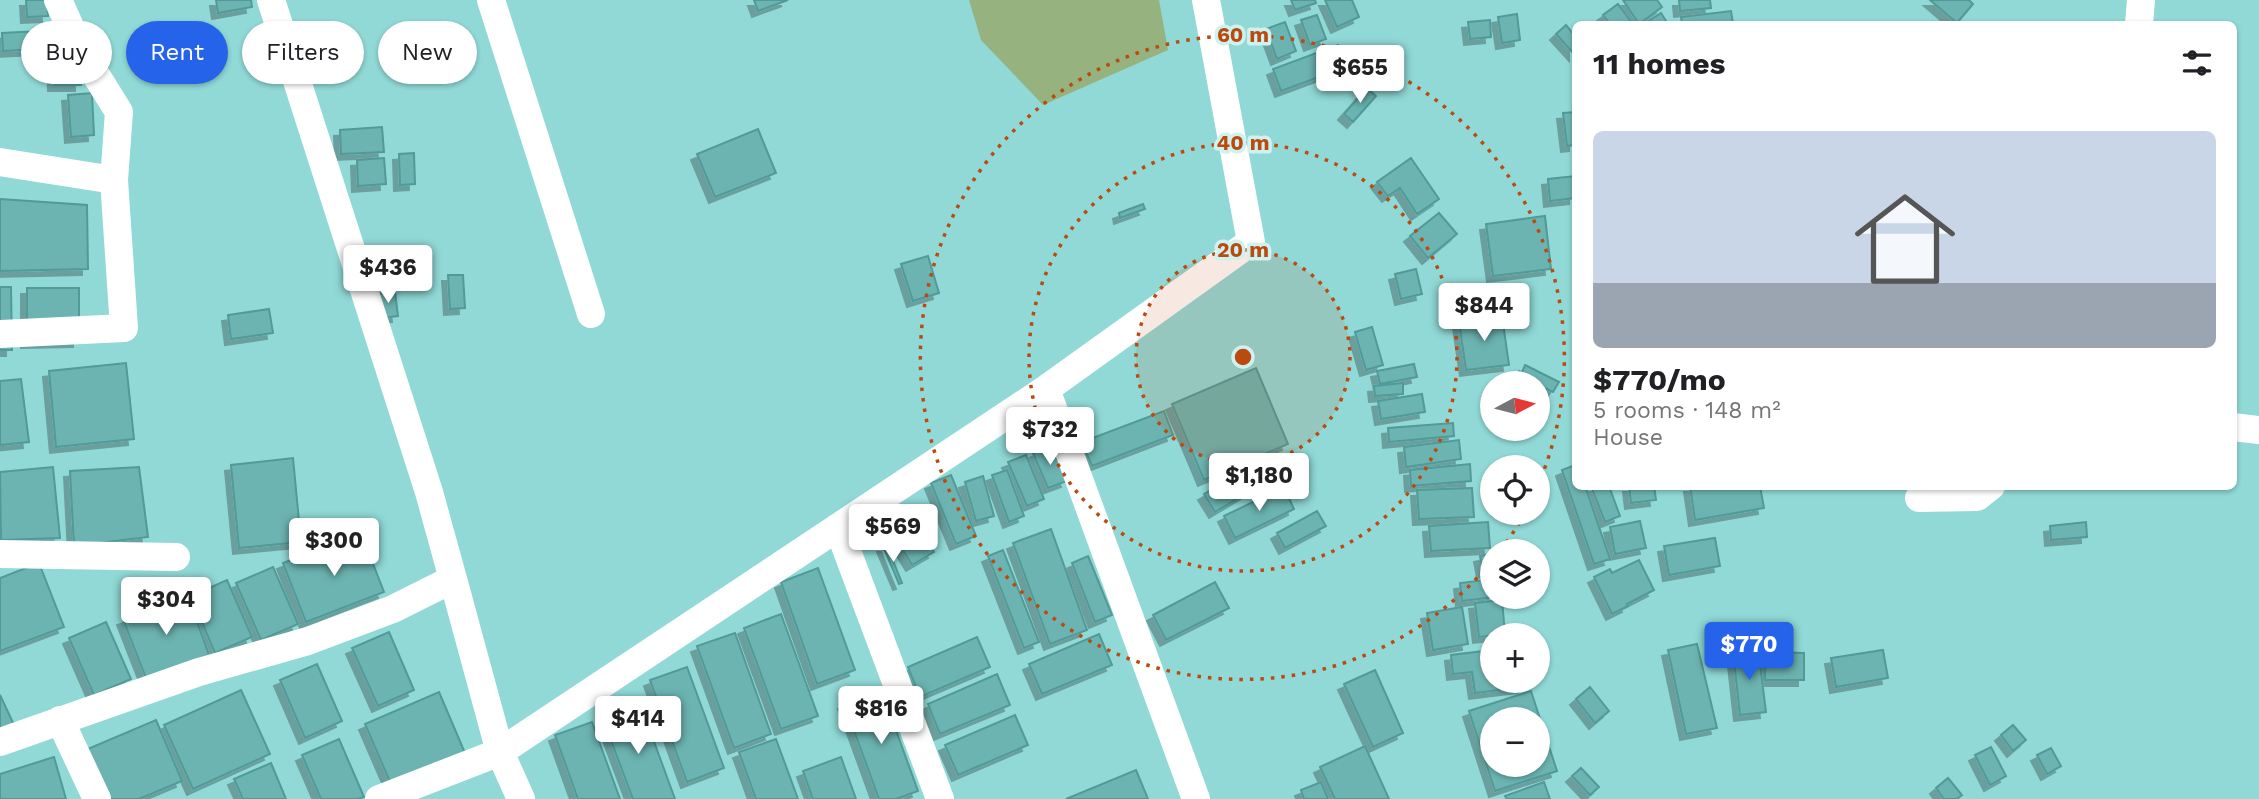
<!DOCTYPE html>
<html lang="en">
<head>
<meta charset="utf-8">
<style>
	:root { --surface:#fff; --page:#f2f2f2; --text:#202124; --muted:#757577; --accent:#2563eb }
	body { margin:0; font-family:"Work Sans",sans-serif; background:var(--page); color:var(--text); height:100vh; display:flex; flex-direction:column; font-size:26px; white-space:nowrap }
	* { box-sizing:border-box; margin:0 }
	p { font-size:23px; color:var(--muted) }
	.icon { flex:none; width:38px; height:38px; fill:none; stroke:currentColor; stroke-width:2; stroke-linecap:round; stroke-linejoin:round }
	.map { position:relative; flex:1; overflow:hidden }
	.details { position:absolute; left:1572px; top:21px; width:665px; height:469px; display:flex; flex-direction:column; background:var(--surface); border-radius:10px; box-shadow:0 2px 5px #0004 }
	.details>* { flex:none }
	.hud { position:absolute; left:21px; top:21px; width:665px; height:63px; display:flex; gap:14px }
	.needle { width:46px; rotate:83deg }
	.tools { position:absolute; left:1480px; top:371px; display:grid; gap:14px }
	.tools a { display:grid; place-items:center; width:70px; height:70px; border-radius:50%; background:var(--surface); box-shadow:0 2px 5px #0004; font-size:35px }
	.price { position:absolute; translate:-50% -60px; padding:0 16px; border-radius:7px; background:#fff; color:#222; font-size:23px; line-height:46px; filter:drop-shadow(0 2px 4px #0008) }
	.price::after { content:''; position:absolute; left:50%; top:42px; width:21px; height:16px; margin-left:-10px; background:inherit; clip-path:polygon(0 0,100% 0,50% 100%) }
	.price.active { background:var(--accent); color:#fff }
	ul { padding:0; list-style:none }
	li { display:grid; align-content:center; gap:14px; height:371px; padding:0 21px }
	li span { display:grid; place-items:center; height:217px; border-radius:10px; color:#555 }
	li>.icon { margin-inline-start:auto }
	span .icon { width:126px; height:126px; fill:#fffc; stroke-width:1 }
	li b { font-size:30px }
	h2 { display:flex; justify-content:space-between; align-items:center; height:84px; padding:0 21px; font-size:30px }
	.tag { padding:0 24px; border-radius:32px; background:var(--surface); box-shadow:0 2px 5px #0004; font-size:24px; line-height:63px }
	.tag.active { background:var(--accent); color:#fff }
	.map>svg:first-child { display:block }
</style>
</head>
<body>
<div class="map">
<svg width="2259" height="799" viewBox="0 0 2259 799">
	<defs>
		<filter id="shadow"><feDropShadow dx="-6" dy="6" stdDeviation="0" flood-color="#0004"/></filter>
	</defs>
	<rect width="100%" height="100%" fill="#90d9d6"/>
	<path fill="#96b37f" d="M 969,0 L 1159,0 L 1168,50 L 1043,105 L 981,40 Z"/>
	<path fill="#6cb4b1" stroke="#519a97" stroke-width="2" fill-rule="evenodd" filter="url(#shadow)" d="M 26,0 L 47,0 L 48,16 L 27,17 Z
		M 216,0 L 251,0 L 252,7 L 218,13 Z
		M 754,0 L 788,0 L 758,11 Z
		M 1291,0 L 1315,0 L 1316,3 L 1295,10 Z
		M 1325,0 L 1352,0 L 1359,17 L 1337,27 Z
		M 1623,0 L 1657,0 L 1662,7 L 1639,24 Z
		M 1679,0 L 1710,0 L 1711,8 L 1680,11 Z
		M 1930,0 L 1969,0 L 1973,4 L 1957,23 Z
		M 1618,4 L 1632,23 L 1630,24 L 1610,24 L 1603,15 Z
		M 1731,11 L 1733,24 L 1682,24 L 1681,17 Z
		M 1661,13 L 1668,24 L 1644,24 Z
		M 1517,14 L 1520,40 L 1502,43 L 1498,17 Z
		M 1317,15 L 1326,39 L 1310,45 L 1301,20 Z
		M 1490,20 L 1491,37 L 1470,39 L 1468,22 Z
		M 1285,22 L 1296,51 L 1277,59 L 1266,29 Z
		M 1566,25 L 1575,36 L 1575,55 L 1556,34 Z
		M 40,31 L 41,49 L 3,51 L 2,33 Z
		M 1338,45 L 1346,67 L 1281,91 L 1273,69 Z
		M 80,58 L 81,85 L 54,85 L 53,59 Z
		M 1367,88 L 1376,96 L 1353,122 L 1344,114 Z
		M 92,93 L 94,135 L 71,137 L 68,95 Z
		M 1575,112 L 1575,145 L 1567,146 L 1563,113 Z
		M 382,127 L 384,152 L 341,154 L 340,130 Z
		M 758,129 L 776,173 L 715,197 L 697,154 Z
		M 414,153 L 415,184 L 400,185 L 399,154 Z
		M 384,158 L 386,184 L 358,186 L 357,160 Z
		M 1411,158 L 1439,199 L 1417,214 L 1400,188 L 1388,196 L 1377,182 Z
		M 1575,176 L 1575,198 L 1550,201 L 1548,179 Z
		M 0,199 L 87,205 L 88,269 L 0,271 Z
		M 1143,204 L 1145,209 L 1120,218 L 1119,213 Z
		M 1439,213 L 1457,234 L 1428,258 L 1410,236 Z
		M 1545,216 L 1551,269 L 1493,276 L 1486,224 Z
		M 928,256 L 939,293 L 913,301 L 901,264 Z
		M 1416,269 L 1422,294 L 1401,299 L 1395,274 Z
		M 448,275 L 463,275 L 465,308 L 450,309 Z
		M 0,287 L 11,287 L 12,350 L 0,350 Z
		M 27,288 L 79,288 L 79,341 L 27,342 Z
		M 395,292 L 398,316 L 381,318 L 378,294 Z
		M 269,309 L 273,333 L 231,339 L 228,315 Z
		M 1502,316 L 1509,365 L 1466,370 L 1459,322 Z
		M 1372,327 L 1383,365 L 1366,370 L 1355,332 Z
		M 126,363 L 134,439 L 56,447 L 49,371 Z
		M 1414,364 L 1417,377 L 1380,384 L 1377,371 Z
		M 1525,365 L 1559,382 L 1553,392 L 1538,385 L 1538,383 L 1520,377 Z
		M 1256,368 L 1288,444 L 1204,480 L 1172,404 Z
		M 21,379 L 29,442 L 0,445 L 0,381 Z
		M 1403,383 L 1403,394 L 1375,396 L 1374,386 Z
		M 1422,394 L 1425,412 L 1381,419 L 1378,401 Z
		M 1164,411 L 1173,435 L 1092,466 L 1082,442 Z
		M 1453,423 L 1454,436 L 1389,442 L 1388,428 Z
		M 1459,440 L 1461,459 L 1406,467 L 1404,447 Z
		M 1051,445 L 1067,481 L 1048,488 L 1033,453 Z
		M 1026,455 L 1044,499 L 1027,506 L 1008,462 Z
		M 293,458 L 301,542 L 239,548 L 231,465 Z
		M 1470,464 L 1471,481 L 1411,486 L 1410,470 Z
		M 1575,465 L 1575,486 L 1585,486 L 1610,559 L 1594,564 L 1562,470 Z
		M 53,467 L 60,538 L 1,540 L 0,472 Z
		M 139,467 L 148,537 L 74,546 L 70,471 Z
		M 1250,468 L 1260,485 L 1215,512 L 1204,494 Z
		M 1007,470 L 1024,516 L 1009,522 L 992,475 Z
		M 951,475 L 976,536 L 956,544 L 931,483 Z
		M 983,476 L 994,516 L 976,521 L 965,482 Z
		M 1591,486 L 1609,486 L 1620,516 L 1605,522 Z
		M 1629,486 L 1654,486 L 1656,500 L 1631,503 Z
		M 1690,486 L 1760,486 L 1764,508 L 1695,520 Z
		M 1284,487 L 1294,509 L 1235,538 L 1224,516 Z
		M 1472,488 L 1474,517 L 1419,519 L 1417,490 Z
		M 896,503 L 907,517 L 875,539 L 865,525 Z
		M 1317,511 L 1326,526 L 1285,548 L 1277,533 Z
		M 1640,521 L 1646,548 L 1615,554 L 1610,527 Z
		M 1488,522 L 1490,548 L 1431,551 L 1429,526 Z
		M 2086,522 L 2087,537 L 2051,540 L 2050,526 Z
		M 916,524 L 934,552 L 912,565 L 895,537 Z
		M 1051,529 L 1087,630 L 1050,644 L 1013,543 Z
		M 361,533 L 384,592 L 306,622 L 283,563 Z
		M 1715,538 L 1720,566 L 1669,575 L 1664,546 Z
		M 883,546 L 887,546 L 902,583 L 899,584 Z
		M 1003,550 L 1039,642 L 1024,648 L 988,556 Z
		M 1493,553 L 1493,570 L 1483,572 L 1480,556 Z
		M 1088,556 L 1112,615 L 1095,622 L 1072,563 Z
		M 1639,560 L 1654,590 L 1627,604 L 1628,606 L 1612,614 L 1594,577 L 1610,569 L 1612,573 Z
		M 39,563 L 64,627 L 0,651 L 0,578 Z
		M 273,567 L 298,624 L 261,640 L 236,583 Z
		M 818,568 L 855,670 L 817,684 L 781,582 Z
		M 1493,579 L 1494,597 L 1462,601 L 1460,583 Z
		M 227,580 L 252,637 L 215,653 L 191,596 Z
		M 1215,582 L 1229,608 L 1166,640 L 1153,615 Z
		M 188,597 L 209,655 L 146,678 L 123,619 Z
		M 1502,600 L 1505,634 L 1479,637 L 1475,603 Z
		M 1462,607 L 1468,644 L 1433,650 L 1427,613 Z
		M 781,614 L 818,716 L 781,729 L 744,628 Z
		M 106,622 L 131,679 L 94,695 L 69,638 Z
		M 389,632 L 414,690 L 378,706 L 352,648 Z
		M 735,633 L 771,734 L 734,748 L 697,646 Z
		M 1099,634 L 1112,665 L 1042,694 L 1029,664 Z
		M 977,637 L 990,667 L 920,697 L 908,667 Z
		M 1697,644 L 1717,728 L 1686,734 L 1668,650 Z
		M 1758,648 L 1766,712 L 1740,715 L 1733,651 Z
		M 1493,650 L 1493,681 L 1523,681 L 1524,687 L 1475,693 L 1472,672 L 1453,674 L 1451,655 Z
		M 1883,650 L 1888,678 L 1836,687 L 1831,658 Z
		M 1765,652 L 1804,653 L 1804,680 L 1765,680 Z
		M 317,664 L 342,721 L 305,738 L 280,680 Z
		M 687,667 L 724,768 L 687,782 L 650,680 Z
		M 1375,670 L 1403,733 L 1373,747 L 1344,684 Z
		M 997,674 L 1010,705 L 940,734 L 928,704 Z
		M 1590,687 L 1609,711 L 1595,723 L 1576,699 Z
		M 881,689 L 918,791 L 896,799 L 879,799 L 844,703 Z
		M 241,690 L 270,754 L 193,789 L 164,725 Z
		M 1531,691 L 1557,771 L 1495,791 L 1469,711 ZM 1493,719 L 1538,719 L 1538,765 L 1493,765 Z
		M 439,692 L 465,753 L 391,784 L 365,724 Z
		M 0,695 L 16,729 L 0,737 Z
		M 641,706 L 675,799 L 633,799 L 603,719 Z
		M 1015,715 L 1028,745 L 958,775 L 945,745 Z
		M 156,720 L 182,781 L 139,799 L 103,799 L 83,751 Z
		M 592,722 L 620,799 L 578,799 L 555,735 Z
		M 2013,725 L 2026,740 L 2013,751 L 2001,735 Z
		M 339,739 L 364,797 L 358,799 L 321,799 L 302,755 Z
		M 776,739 L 798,799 L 756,799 L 739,752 Z
		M 1365,746 L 1389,799 L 1335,799 L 1320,767 Z
		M 1991,747 L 2006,776 L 1990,785 L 1975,755 Z
		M 2051,748 L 2061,766 L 2047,774 L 2037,755 Z
		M 54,757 L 66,799 L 0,799 L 0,774 Z
		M 841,757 L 856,799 L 813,799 L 803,771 Z
		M 271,763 L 286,799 L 243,799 L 234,779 Z
		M 1581,768 L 1599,787 L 1590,795 L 1572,776 Z
		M 1136,770 L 1148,799 L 1066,799 Z
		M 1948,778 L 1962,795 L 1957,799 L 1944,799 L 1936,788 Z
		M 1321,782 L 1328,799 L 1304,799 L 1301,790 Z
		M 1544,782 L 1550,799 L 1507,799 L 1505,796 Z"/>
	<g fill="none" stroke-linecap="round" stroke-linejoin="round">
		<path stroke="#fff" stroke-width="28" d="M 58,0 L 81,51 L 119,112 L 114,180
			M 491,0 L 591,314
			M 2139,24 L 2141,0
			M 0,162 L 114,180 L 124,328 L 0,334
			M 1046,389 L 1196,799
			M 2233,427 L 2259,430
			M 1919,498 L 1977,497 L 1991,486
			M 838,527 L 940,799
			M 0,554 L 176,557
			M 453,579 L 500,752 L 1046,389 L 1251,242 L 1206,0
			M 60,720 L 97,799
			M 0,742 L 199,672 L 308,641 L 393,609 L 453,579 L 429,492 L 271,0
			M 379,799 L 500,752 L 521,799"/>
	</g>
	<circle cx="1243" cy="357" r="107" fill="#ba4a0d" fill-opacity=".12"/>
	<g fill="none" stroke="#ba4a0d" stroke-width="3.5" stroke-dasharray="3.5 7">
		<circle cx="1243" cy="357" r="107"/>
		<circle cx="1243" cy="357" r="214"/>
		<path d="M1525 513A322 322 0 0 1 1500 551M1491 562A322 322 0 1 1 1538 485"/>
	</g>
	<circle cx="1243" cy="357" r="10" fill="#ba4a0d" stroke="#cff2f0" stroke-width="3.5"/>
	<g font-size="21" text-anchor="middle" font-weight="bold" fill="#ba4a0d" stroke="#cff2f0" stroke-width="7" stroke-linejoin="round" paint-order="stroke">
		<text x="1243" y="42">60 m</text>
		<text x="1243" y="150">40 m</text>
		<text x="1243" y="257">20 m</text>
	</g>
</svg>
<div class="tools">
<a><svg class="needle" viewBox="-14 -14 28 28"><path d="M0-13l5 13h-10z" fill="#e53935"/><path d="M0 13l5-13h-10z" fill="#757577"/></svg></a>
<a><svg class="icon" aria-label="locate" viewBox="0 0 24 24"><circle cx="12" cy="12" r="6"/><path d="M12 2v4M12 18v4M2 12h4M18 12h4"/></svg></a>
<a><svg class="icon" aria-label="layers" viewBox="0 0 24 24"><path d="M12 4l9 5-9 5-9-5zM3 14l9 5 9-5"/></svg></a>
<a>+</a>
<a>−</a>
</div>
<b class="price" style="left:1360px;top:105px">$655</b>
<b class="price" style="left:388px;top:305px">$436</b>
<b class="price" style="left:1484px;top:343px">$844</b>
<b class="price" style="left:1050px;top:467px">$732</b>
<b class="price" style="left:1259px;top:513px">$1,180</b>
<b class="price" style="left:893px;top:564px">$569</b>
<b class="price" style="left:334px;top:578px">$300</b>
<b class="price" style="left:166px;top:637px">$304</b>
<b class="price active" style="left:1749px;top:682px">$770</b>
<b class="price" style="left:881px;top:746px">$816</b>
<b class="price" style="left:638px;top:756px">$414</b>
<div class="hud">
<a class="tag">Buy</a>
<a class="tag active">Rent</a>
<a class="tag">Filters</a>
<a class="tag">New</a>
</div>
<section class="details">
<h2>11 homes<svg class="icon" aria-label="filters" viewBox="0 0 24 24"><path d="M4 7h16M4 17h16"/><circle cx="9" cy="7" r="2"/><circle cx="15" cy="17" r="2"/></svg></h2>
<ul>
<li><span style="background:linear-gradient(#c9d6e8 70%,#9aa5b1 0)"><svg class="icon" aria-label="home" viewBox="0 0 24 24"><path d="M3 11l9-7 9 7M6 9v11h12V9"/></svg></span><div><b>$770/mo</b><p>5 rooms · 148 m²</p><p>House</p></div></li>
</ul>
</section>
</div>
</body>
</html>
